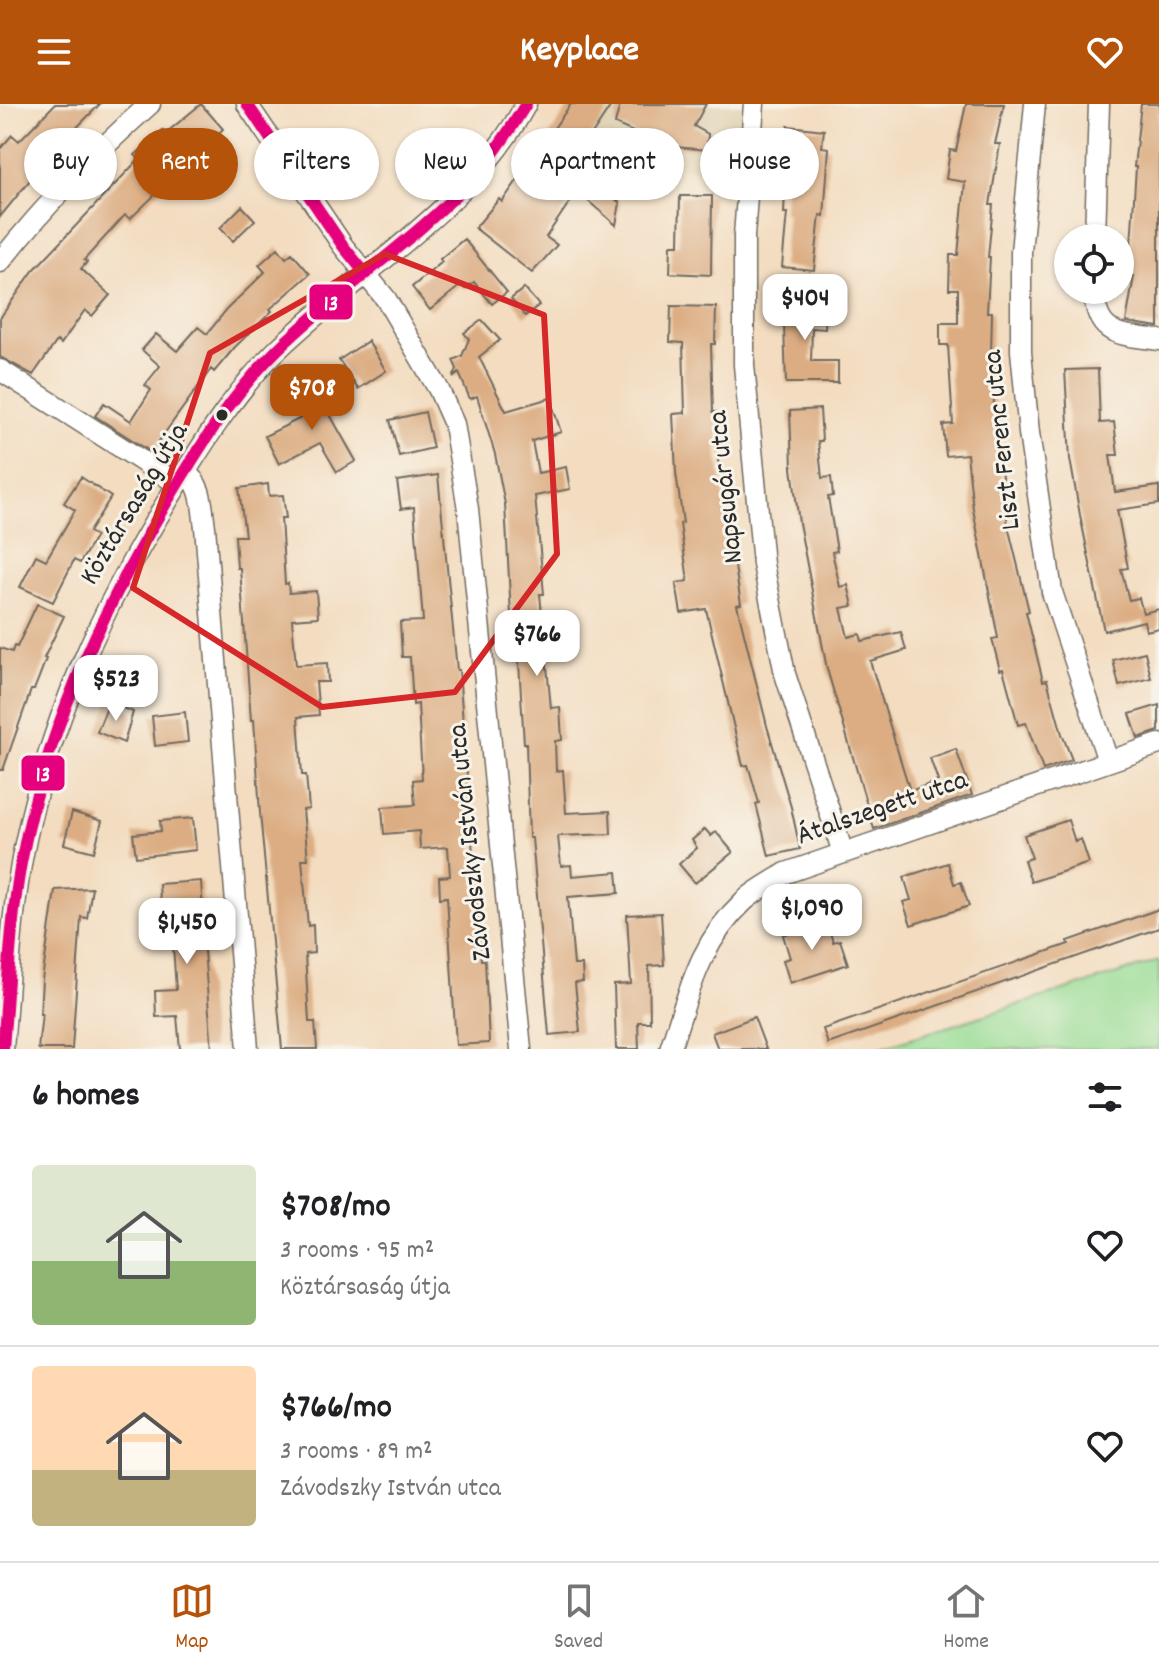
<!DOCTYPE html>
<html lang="en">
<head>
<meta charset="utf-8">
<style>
	:root { --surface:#fff; --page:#f6f6f6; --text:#202124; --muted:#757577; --line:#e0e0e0; --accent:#b45309 }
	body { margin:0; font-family:Dekko,sans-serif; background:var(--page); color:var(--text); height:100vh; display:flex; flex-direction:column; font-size:30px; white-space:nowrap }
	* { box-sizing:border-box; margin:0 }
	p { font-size:26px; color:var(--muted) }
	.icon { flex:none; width:44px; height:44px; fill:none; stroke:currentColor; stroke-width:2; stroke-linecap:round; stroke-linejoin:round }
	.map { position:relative; height:945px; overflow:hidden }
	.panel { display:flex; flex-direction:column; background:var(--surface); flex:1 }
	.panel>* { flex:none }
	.banner { position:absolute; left:24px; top:24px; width:1112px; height:72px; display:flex; gap:16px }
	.buttons { position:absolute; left:1054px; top:120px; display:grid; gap:16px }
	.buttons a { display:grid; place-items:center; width:80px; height:80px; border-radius:50%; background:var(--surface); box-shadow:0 2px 6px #0004; font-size:40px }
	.price { position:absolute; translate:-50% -68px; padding:0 18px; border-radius:16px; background:#fff; color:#222; font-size:26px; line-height:52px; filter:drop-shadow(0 2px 4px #0008) }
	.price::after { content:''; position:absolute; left:50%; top:48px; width:24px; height:18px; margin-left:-12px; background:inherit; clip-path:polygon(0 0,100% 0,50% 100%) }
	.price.selected { background:var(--accent); color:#fff }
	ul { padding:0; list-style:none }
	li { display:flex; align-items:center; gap:24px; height:200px; padding:0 32px }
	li+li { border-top:2px solid var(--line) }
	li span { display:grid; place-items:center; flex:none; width:224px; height:160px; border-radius:8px; color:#555 }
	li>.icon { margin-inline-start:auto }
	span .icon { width:96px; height:96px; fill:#fffc; stroke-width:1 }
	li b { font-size:34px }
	h2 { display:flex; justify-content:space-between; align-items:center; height:96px; padding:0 32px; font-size:34px }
	.chip { padding:0 28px; border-radius:36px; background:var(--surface); box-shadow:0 2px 6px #0004; font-size:28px; line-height:72px }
	.chip.selected { background:var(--accent); color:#fff }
	header { display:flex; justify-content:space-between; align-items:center; height:104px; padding:0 32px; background:var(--accent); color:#fff; font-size:36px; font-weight:800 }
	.tab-bar { display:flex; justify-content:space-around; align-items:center; height:112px; border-top:2px solid var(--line); background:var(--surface); font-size:22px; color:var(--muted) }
	.tab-bar a { display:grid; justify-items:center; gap:4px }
	.tab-bar .selected { color:var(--accent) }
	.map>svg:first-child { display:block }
</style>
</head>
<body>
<header><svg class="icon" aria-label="menu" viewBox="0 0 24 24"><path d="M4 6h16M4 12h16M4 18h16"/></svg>Keyplace<svg class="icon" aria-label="heart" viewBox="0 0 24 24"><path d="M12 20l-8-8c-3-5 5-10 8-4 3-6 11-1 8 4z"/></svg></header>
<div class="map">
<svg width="1159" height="945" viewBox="0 0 1159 945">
	<rect width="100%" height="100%" fill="#f7f3e8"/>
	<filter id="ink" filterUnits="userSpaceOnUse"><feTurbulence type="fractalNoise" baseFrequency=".0125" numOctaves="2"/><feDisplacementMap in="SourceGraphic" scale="16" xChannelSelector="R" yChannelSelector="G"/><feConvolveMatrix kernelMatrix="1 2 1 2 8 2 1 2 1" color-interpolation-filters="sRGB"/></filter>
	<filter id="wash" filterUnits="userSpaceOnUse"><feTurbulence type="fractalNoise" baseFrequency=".006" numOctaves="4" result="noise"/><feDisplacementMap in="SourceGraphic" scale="32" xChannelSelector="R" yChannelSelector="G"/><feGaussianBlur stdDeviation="1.8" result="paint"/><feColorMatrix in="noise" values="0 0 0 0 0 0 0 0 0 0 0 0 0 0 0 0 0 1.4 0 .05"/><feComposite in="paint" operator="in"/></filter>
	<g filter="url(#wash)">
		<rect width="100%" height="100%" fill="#f3dcbf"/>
		<path fill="#e0d2b4" d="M 569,0 L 742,0 L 735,69 L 621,58 Z"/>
		<path fill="#99dd95" stroke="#628460" stroke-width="2" d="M 1159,857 L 1159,945 L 876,945 Z"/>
		<g id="blocks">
			<path fill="#dcad83" d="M 55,0 L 100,0 L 52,49 L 0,113 L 0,45 L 12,31 L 19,37 Z
				M 201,0 L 223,25 L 130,115 L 125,111 L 84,156 L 87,158 L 81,165 L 110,191 L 92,212 L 85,206 L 61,240 L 57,237 L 33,271 L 0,253 L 0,214 L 33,167 L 139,55 L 135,51 L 163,26 L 166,29 Z
				M 571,0 L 612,0 L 562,76 L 577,87 L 546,133 L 557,141 L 532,169 L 475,124 L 499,95 L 502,98 Z
				M 620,0 L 706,0 L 694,22 L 708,30 L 707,46 L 664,42 L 615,20 Z
				M 966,0 L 1004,0 L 995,40 L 1000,40 L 990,101 L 993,101 L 988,153 L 990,153 L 987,208 L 992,208 L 991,251 L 995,316 L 1008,422 L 1029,507 L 1026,508 L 1043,577 L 1047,576 L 1062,630 L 1072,656 L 1043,666 L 1026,619 L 1018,621 L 1003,565 L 1000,566 L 992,535 L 998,534 L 973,405 L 967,350 L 946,352 L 943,321 L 953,320 L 948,241 L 940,241 L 940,219 L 958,219 L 958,185 L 949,185 L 950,151 L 958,151 L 965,78 L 946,75 L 950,46 L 956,47 Z
				M 1141,0 L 1159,0 L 1159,223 L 1126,218 L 1134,172 L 1129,172 L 1136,63 L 1134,63 Z
				M 788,22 L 824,26 L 822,43 L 829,44 L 824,112 L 820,111 L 814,166 L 782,163 L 787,109 L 784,109 Z
				M 604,66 L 620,69 L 614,94 L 620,99 L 616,121 L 587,96 L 600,82 Z
				M 680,92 L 712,92 L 711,171 L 670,169 L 671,141 L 679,141 Z
				M 242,102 L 255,116 L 233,137 L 220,124 Z
				M 464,135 L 507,188 L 492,200 L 474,178 L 465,185 L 461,181 L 430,206 L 412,183 L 442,158 L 440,155 Z
				M 278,144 L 286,154 L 292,149 L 310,170 L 270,205 L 272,207 L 235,243 L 214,268 L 211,265 L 151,348 L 95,312 L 104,299 L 131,317 L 151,286 L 145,281 L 160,262 L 142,246 L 156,230 L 177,247 L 198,223 L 207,230 L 227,205 L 265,168 L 259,161 Z
				M 524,184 L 539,201 L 525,212 L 511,195 Z
				M 783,193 L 826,194 L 825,225 L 812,224 L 811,257 L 838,257 L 838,279 L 786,279 Z
				M 671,202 L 716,203 L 715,240 L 711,240 L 713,308 L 717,308 L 719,343 L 716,343 L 741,500 L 737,501 L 767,622 L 791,703 L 800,745 L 769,752 L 756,700 L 759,699 L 748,661 L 743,662 L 706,505 L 681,509 L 676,479 L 688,477 L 680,420 L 683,419 L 676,369 L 673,310 L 685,309 L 683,239 L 670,238 Z
				M 482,216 L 500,236 L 479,253 L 506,307 L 550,294 L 561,328 L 532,337 L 538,369 L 566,363 L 570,385 L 535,392 L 544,490 L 540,490 L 551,604 L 560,603 L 562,636 L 555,637 L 556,667 L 563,666 L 566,709 L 610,707 L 611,730 L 558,732 L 561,762 L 571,761 L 572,772 L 617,768 L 619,789 L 568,793 L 574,861 L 582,861 L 583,878 L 575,879 L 580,928 L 549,931 L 532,734 L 529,734 L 526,639 L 524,639 L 518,543 L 514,543 L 511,512 L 505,400 L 495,350 L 477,292 L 470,295 L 459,269 L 453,274 L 457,265 L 453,256 L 462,252 L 469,235 L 464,229 Z
				M 368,237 L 386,267 L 358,285 L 339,256 Z
				M 1098,265 L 1100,319 L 1114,318 L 1118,351 L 1110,351 L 1115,388 L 1159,382 L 1159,400 L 1117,406 L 1128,464 L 1121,465 L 1129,496 L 1139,494 L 1143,509 L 1159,505 L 1159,524 L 1146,527 L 1144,517 L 1104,527 L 1080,411 L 1070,355 L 1065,266 Z
				M 323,281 L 336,305 L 329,309 L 356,357 L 337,368 L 320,339 L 279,360 L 265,332 L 305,312 L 296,296 Z
				M 820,305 L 822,337 L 818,337 L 822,374 L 831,373 L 833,392 L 828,393 L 837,447 L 832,448 L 840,483 L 848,481 L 853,502 L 841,504 L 848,533 L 860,530 L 862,537 L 901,528 L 906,546 L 870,557 L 910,687 L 938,677 L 930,654 L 956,645 L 972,691 L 874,725 L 827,565 L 799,419 L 792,364 L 790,307 Z
				M 425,308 L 433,344 L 399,352 L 390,316 Z
				M 438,371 L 457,566 L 459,566 L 481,856 L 485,856 L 489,939 L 456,941 L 447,793 L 440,794 L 439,773 L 450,772 L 448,743 L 420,745 L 419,727 L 384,730 L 382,703 L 415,701 L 413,676 L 422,675 L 418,600 L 413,601 L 410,553 L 402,553 L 400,518 L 423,517 L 414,403 L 401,405 L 397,377 Z
				M 81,373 L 111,393 L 89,428 L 96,432 L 80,459 L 74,456 L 53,498 L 20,483 L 36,451 L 46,456 L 75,406 L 64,399 Z
				M 268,380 L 269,392 L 283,391 L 286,414 L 281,414 L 285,480 L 288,479 L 289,489 L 316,487 L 318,513 L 292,515 L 296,561 L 327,559 L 328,578 L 316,578 L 319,611 L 298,613 L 302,671 L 306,671 L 309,705 L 303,706 L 308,755 L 302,755 L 308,822 L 313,821 L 314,849 L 305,850 L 309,918 L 315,918 L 317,945 L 282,945 L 260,709 L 254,616 L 251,616 L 240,464 L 237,464 L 235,432 L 245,432 L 239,384 Z
				M 37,500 L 64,512 L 44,554 L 46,555 L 34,586 L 31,586 L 3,666 L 0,666 L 0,544 L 12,548 L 14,542 L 17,543 Z
				M 1145,548 L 1151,574 L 1119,582 L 1113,556 Z
				M 109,598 L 133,608 L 124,639 L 97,628 Z
				M 1159,601 L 1159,627 L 1138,634 L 1130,610 Z
				M 185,608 L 188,638 L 155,642 L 152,612 Z
				M 72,708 L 102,717 L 94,748 L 64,740 Z
				M 193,714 L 196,746 L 136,753 L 133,730 L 161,727 L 160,717 Z
				M 1068,716 L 1075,738 L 1081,735 L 1089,759 L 1031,778 L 1024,756 L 1032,754 L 1024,731 Z
				M 705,725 L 711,732 L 716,728 L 733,748 L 695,779 L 679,760 L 697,744 L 692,736 Z
				M 948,759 L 954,780 L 961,778 L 969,802 L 911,821 L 903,798 L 911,796 L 904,773 Z
				M 201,777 L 203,810 L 201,810 L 212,945 L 180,945 L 177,912 L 156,913 L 155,887 L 176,886 L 171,811 L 161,812 L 159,780 Z
				M 92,784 L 87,814 L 81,813 L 72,945 L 38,945 L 42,910 L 40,910 L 42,876 L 55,786 Z
				M 1159,805 L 1159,824 L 828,940 L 823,925 L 1069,840 L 1068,837 Z
				M 661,809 L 664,861 L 649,862 L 650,918 L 638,918 L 639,945 L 616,945 L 614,881 L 631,880 L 627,811 Z
				M 826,817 L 833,838 L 840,836 L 848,860 L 790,879 L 783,856 L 790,854 L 783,831 Z
				M 754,913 L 766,945 L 718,945 L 712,929 Z"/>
		</g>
	</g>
	<g filter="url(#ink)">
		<use href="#blocks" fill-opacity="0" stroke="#71695f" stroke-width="2"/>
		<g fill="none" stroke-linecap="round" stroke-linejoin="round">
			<defs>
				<path id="minor" d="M 247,0 L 343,142 L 386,195 L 439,286 L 454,320 L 468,405 L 521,945
					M 754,0 L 744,132 L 744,261 L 763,460 L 785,570 L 843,749
					M 1035,0 L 1021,148 L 1021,247 L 1029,329 L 1052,488 L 1108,657
					M 1095,134 L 1099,0
					M 0,158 C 46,100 95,49 150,0
					M 1094,186 C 1096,234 1120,230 1159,236
					M 0,266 L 178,380
					M 185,369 C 203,379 202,404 205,423 L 248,945
					M 3,945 C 9,875 11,803 26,735 C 52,612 103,502 168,396 C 200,344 234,288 278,245 C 362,164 469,106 526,0
					M 670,945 C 689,889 699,839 744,797 C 756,786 772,778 786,769 L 1159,640"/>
			</defs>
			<use href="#minor" stroke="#71695f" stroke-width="23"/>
			<use href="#minor" stroke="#fff" stroke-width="20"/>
			<defs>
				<path id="bus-1" d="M 247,0 L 343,142 L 365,169
					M 3,945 C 8,883 10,820 21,759 C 45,630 99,513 165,401 C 197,347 232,290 278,245 C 340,185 414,137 473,74 C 494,51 510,26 526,0"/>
			</defs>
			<use href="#bus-1" stroke="#f7f3e8" stroke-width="18"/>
			<use href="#bus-1" stroke="#e5007d" stroke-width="12"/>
		</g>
	</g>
	<path fill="none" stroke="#d62828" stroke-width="6" stroke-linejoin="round" d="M 385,150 L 544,211 L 557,450 L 455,588 L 322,603 L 133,484 L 210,249 Z"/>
	<circle fill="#2b2b2b" stroke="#f7f3e8" stroke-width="3" cx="222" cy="311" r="7"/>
	<g text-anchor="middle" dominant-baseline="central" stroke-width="6" stroke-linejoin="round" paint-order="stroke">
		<g font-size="28" fill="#2b2b2b" stroke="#f7f3e8">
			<text transform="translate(1004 336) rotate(-96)">Liszt Ferenc utca</text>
			<text transform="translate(728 383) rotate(-96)">Napsugár utca</text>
			<text transform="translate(136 401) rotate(-59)">Köztársaság útja</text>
			<text transform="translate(883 706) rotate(-19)">Átalszegett utca</text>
			<text transform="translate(472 738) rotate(-96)">Závodszky István utca</text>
		</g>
	</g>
	<g stroke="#f7f3e8" stroke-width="3">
		<rect x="308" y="179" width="46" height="38" rx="8" fill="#e5007d"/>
		<rect x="20" y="650" width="46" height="38" rx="8" fill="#e5007d"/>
	</g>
	<g font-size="22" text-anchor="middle" font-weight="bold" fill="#fff">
		<text x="331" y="206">13</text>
		<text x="43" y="677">13</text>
	</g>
</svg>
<div class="buttons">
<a><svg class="icon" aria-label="locate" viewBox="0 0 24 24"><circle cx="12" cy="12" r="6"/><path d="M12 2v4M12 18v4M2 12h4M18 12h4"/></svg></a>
</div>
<b class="price" style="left:805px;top:238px">$404</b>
<b class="price selected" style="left:312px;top:328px">$708</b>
<b class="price" style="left:537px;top:574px">$766</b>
<b class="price" style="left:116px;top:619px">$523</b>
<b class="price" style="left:812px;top:848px">$1,090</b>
<b class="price" style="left:187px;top:862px">$1,450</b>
<div class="banner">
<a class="chip">Buy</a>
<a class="chip selected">Rent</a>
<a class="chip">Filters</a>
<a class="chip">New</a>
<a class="chip">Apartment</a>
<a class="chip">House</a>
</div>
</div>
<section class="panel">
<h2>6 homes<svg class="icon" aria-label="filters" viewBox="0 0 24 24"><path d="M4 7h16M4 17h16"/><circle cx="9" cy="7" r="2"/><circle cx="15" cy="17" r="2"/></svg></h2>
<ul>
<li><span style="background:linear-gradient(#dfe7d0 60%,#8fb573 0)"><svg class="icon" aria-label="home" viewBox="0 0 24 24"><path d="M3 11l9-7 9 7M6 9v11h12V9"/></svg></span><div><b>$708/mo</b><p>3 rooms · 95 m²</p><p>Köztársaság útja</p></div><svg class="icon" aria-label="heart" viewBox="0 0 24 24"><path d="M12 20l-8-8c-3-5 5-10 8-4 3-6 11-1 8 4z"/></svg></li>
<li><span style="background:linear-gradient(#ffd9b3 65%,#c2b280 0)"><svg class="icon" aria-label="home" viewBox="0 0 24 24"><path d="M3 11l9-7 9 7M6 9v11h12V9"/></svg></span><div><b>$766/mo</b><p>3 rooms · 89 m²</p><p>Závodszky István utca</p></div><svg class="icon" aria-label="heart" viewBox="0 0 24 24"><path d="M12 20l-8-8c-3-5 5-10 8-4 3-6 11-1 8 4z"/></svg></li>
</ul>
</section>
<nav class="tab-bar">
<a class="selected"><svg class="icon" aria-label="map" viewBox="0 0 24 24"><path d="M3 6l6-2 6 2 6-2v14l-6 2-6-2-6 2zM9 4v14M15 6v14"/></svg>Map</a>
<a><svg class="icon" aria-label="saved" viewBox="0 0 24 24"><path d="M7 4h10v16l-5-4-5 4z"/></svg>Saved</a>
<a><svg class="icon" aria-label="home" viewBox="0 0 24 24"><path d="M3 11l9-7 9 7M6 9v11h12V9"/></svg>Home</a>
</nav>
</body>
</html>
